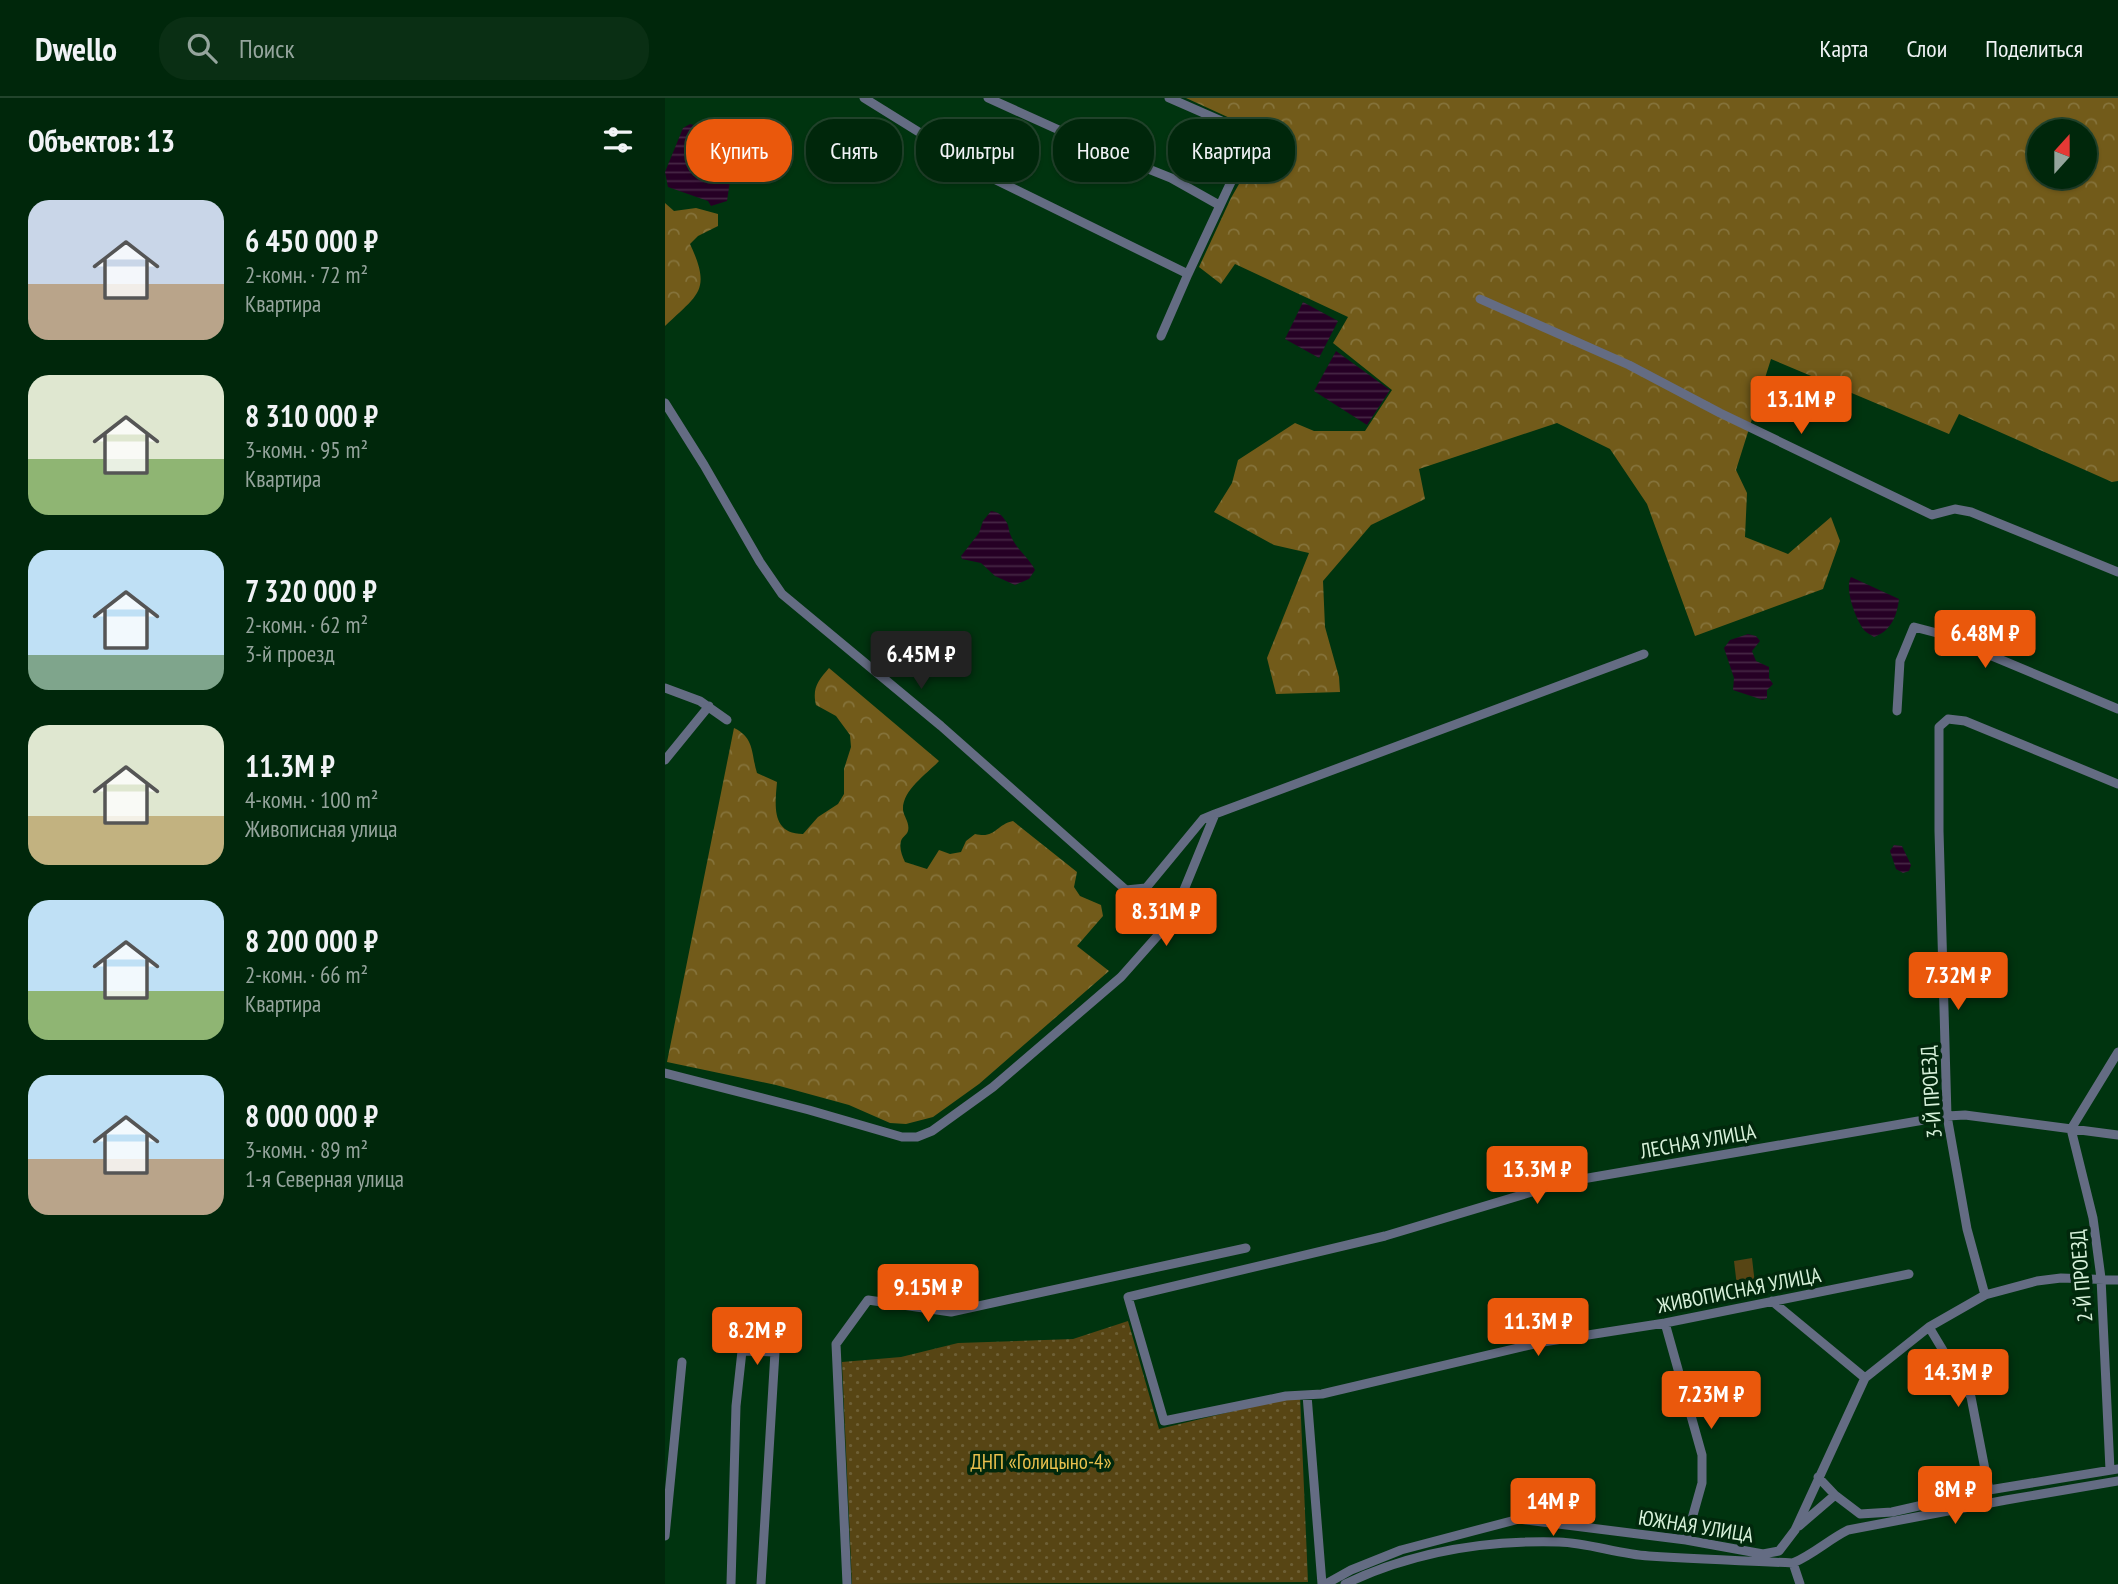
<!DOCTYPE html>
<html lang="ru">
<head>
<meta charset="utf-8">
<style>
	:root { --surface:#00270b; --page:#0a2f14; --text:#f1f3f6; --muted:#95a59d; --line:#22442c; --accent:#ea580c }
	body { margin:0; font-family:"PT Sans Narrow",sans-serif; background:var(--page); color:var(--text); height:100vh; display:flex; flex-direction:column; font-size:26px; white-space:nowrap }
	* { box-sizing:border-box; margin:0 }
	p { font-size:23px; color:var(--muted) }
	.icon { flex:none; width:38px; height:38px; fill:none; stroke:currentColor; stroke-width:2; stroke-linecap:round; stroke-linejoin:round }
	.map { position:relative; flex:1; overflow:hidden }
	.panel { display:flex; flex-direction:column; background:var(--surface); width:665px }
	.panel>* { flex:none }
	.guide { position:absolute; left:21px; top:21px; width:665px; height:63px; display:flex; gap:14px }
	.needle { width:46px; rotate:21deg }
	.buttons { position:absolute; left:1362px; top:21px; display:grid; gap:14px }
	.buttons a { display:grid; place-items:center; width:70px; height:70px; border-radius:50%; background:var(--surface); box-shadow:0 2px 5px #0004,0 0 0 2px var(--line); font-size:35px }
	.price { position:absolute; translate:-50% -60px; padding:0 16px; border-radius:7px; background:var(--accent); color:#fff; font-size:23px; line-height:46px; filter:drop-shadow(0 2px 4px #0008) }
	.price::after { content:''; position:absolute; left:50%; top:42px; width:21px; height:16px; margin-left:-10px; background:inherit; clip-path:polygon(0 0,100% 0,50% 100%) }
	.price.selected { background:#222; color:#fff }
	ul { padding:0; list-style:none }
	li { display:flex; align-items:center; gap:21px; height:175px; padding:0 28px }
	li span { display:grid; place-items:center; flex:none; width:196px; height:140px; border-radius:21px; color:#555 }
	li>.icon { margin-inline-start:auto }
	span .icon { width:84px; height:84px; fill:#fffc; stroke-width:1 }
	li b { font-size:30px }
	h2 { display:flex; justify-content:space-between; align-items:center; height:84px; padding:0 28px; font-size:30px }
	.pill { padding:0 24px; border-radius:28px; background:var(--surface); box-shadow:0 2px 5px #0004,0 0 0 2px var(--line); font-size:24px; line-height:63px }
	.pill.selected { background:var(--accent); color:#fff }
	header { display:flex; align-items:center; gap:42px; box-sizing:border-box; height:98px; padding:0 35px; background:var(--surface); border-bottom:2px solid var(--line) }
	header strong { font-size:33px }
	nav { display:flex; gap:38px; margin-inline-start:auto; font-size:24px }
	.search { width:490px; height:63px; background:var(--page); display:flex; align-items:center; gap:18px; box-sizing:border-box; padding:0 24px; border-radius:28px; color:var(--muted); font-size:26px }
	main { display:flex; flex:1; min-height:0 }
	.map>svg:first-child { display:block }
</style>
</head>
<body>
<header>
<strong>Dwello</strong>
<div class="search"><svg class="icon" aria-label="search" viewBox="0 0 24 24"><circle cx="10" cy="10" r="6"/><path d="M15 15l6 6"/></svg>Поиск</div>
<nav><a>Карта</a><a>Слои</a><a>Поделиться</a></nav>
</header>
<main>
<section class="panel">
<h2>Объектов: 13<svg class="icon" aria-label="filters" viewBox="0 0 24 24"><path d="M4 7h16M4 17h16"/><circle cx="9" cy="7" r="2"/><circle cx="15" cy="17" r="2"/></svg></h2>
<ul>
<li><span style="background:linear-gradient(#c9d6e8 60%,#b9a48a 0)"><svg class="icon" aria-label="home" viewBox="0 0 24 24"><path d="M3 11l9-7 9 7M6 9v11h12V9"/></svg></span><div><b>6 450 000 ₽</b><p>2-комн. · 72 m²</p><p>Квартира</p></div></li>
<li><span style="background:linear-gradient(#dfe7d0 60%,#8fb573 0)"><svg class="icon" aria-label="home" viewBox="0 0 24 24"><path d="M3 11l9-7 9 7M6 9v11h12V9"/></svg></span><div><b>8 310 000 ₽</b><p>3-комн. · 95 m²</p><p>Квартира</p></div></li>
<li><span style="background:linear-gradient(#bfe0f5 75%,#7fa58c 0)"><svg class="icon" aria-label="home" viewBox="0 0 24 24"><path d="M3 11l9-7 9 7M6 9v11h12V9"/></svg></span><div><b>7 320 000 ₽</b><p>2-комн. · 62 m²</p><p>3-й проезд</p></div></li>
<li><span style="background:linear-gradient(#dfe7d0 65%,#c2b280 0)"><svg class="icon" aria-label="home" viewBox="0 0 24 24"><path d="M3 11l9-7 9 7M6 9v11h12V9"/></svg></span><div><b>11.3M ₽</b><p>4-комн. · 100 m²</p><p>Живописная улица</p></div></li>
<li><span style="background:linear-gradient(#bfe0f5 65%,#8fb573 0)"><svg class="icon" aria-label="home" viewBox="0 0 24 24"><path d="M3 11l9-7 9 7M6 9v11h12V9"/></svg></span><div><b>8 200 000 ₽</b><p>2-комн. · 66 m²</p><p>Квартира</p></div></li>
<li><span style="background:linear-gradient(#bfe0f5 60%,#b9a48a 0)"><svg class="icon" aria-label="home" viewBox="0 0 24 24"><path d="M3 11l9-7 9 7M6 9v11h12V9"/></svg></span><div><b>8 000 000 ₽</b><p>3-комн. · 89 m²</p><p>1-я Северная улица</p></div></li>
</ul>
</section>
<div class="map">
<svg width="1453" height="1486" viewBox="0 0 1453 1486">
	<defs>
		<pattern id="forest-crowns" width="20" height="18" patternUnits="userSpaceOnUse" patternTransform="scale(1.75)"><rect width="20" height="18" fill="#725b1a"/><path d="M2 6a3 3 0 1 1 6 0M12 15a3 3 0 1 1 6 0" fill="none" stroke="#85733b"/></pattern>
		<pattern id="park-dots" width="8" height="8" patternUnits="userSpaceOnUse" patternTransform="scale(1.75)"><rect width="8" height="8" fill="#574514"/><path d="M2 2h.1M6 6h.1" fill="none" stroke="#6e6036" stroke-width="1.8" stroke-linecap="round"/></pattern>
		<pattern id="water-rules" width="6" height="5" patternUnits="userSpaceOnUse" patternTransform="scale(1.75)"><rect width="6" height="5" fill="#260025"/><path d="M0 2.5h6" fill="none" stroke="#452644"/></pattern>
	</defs>
	<rect width="100%" height="100%" fill="#00340f"/>
	<path fill="url(#forest-crowns)" fill-rule="evenodd" d="M 521,0 L 1453,0 L 1453,383 L 1447,384 L 1294,316 L 1284,336 L 1106,261 L 1071,372 L 1082,395 L 1080,439 L 1123,456 L 1166,419 L 1175,443 L 1158,491 L 1030,538 L 982,406 L 945,351 L 892,325 L 754,371 L 760,401 L 706,427 L 658,483 L 660,529 L 674,579 L 675,594 L 611,596 L 602,560 L 644,455 L 609,447 L 549,414 L 567,385 L 573,362 L 630,325 L 649,333 L 700,333 L 727,292 L 668,245 L 683,219 L 570,166 L 556,186 L 534,169 L 566,100 L 602,37 ZM 1374,33 L 1419,33 L 1419,79 L 1374,79 Z
		M 0,105 L 9,113 L 31,110 L 53,116 L 53,128 L 33,138 L 25,146 C 47,193 33,196 0,228 Z
		M 164,570 L 274,663 C 262,676 237,692 238,712 C 239,719 245,725 243,733 C 241,738 238,738 236,743 C 234,750 237,758 240,764 L 262,771 L 274,752 L 285,756 L 296,754 L 301,743 L 310,736 C 331,741 330,727 348,723 L 412,774 L 409,789 L 415,798 L 436,807 L 438,818 L 412,848 L 444,873 L 314,986 L 268,1019 L 241,1026 L 225,1025 L 184,1007 L 111,987 L 2,964 L 69,630 C 90,640 86,656 92,675 L 112,684 C 110,707 106,736 138,736 L 153,719 L 173,706 L 179,696 L 179,671 L 186,649 L 185,637 L 171,618 L 151,607 C 147,590 153,583 164,570 Z"/>
	<path fill="url(#park-dots)" d="M 463,1223 L 494,1331 L 635,1297 L 643,1484 L 187,1486 L 177,1264 L 236,1259 L 293,1245 L 408,1241 Z"/>
	<path fill="#574514" d="M 1087,1160 L 1091,1195 L 1073,1197 L 1069,1163 Z
		M 906,1392 L 910,1417 L 892,1420 L 887,1395 Z"/>
	<path fill="url(#water-rules)" d="M 25,26 L 58,35 L 71,42 L 62,103 L 46,108 L 43,103 L 3,89 L 0,74 L 18,30 Z
		M 638,204 L 673,223 L 654,260 L 620,241 Z
		M 671,253 L 725,292 L 702,327 L 649,293 Z
		M 326,413 C 333,414 336,416 340,422 C 345,428 343,433 346,438 C 351,451 364,460 370,472 L 364,481 L 350,487 L 330,478 L 316,465 L 297,461 L 296,458 L 314,435 L 318,423 Z
		M 1186,479 L 1234,501 C 1232,518 1226,533 1209,539 C 1206,537 1202,535 1200,533 C 1191,523 1179,490 1186,479 Z
		M 1083,536 L 1091,538 L 1095,543 L 1087,553 L 1091,563 L 1104,569 L 1104,580 L 1108,586 L 1102,592 L 1102,600 L 1098,602 L 1068,592 L 1069,580 L 1059,550 L 1065,542 Z
		M 1229,747 L 1237,748 L 1246,767 L 1244,773 L 1238,775 L 1231,771 L 1225,753 Z"/>
	<g fill="none" stroke-linecap="round" stroke-linejoin="round">
		<path stroke="#646c83" stroke-width="9" d="M 199,0 L 331,82 L 523,176 L 496,238
			M 323,0 L 456,60 L 506,80 L 554,107
			M 504,0 L 575,31 L 587,39 L 523,176
			M 815,201 L 964,267 L 1055,315 L 1267,417 L 1290,411 L 1306,414 L 1453,474
			M 0,305 L 39,367 L 95,464 L 117,496 L 276,628 L 461,792 L 481,790 L 538,721 L 550,716
			M 0,590 L 35,603 L 62,622
			M 1232,613 L 1235,563 L 1249,529 L 1272,535 L 1453,611
			M 0,662 L 44,608
			M 0,975 L 144,1012 L 237,1039 L 252,1039 L 267,1033 L 328,989 L 456,879 L 495,835 L 514,804 L 550,716 L 979,556
			M 1244,1176 L 1000,1225 L 878,1244 L 657,1296 L 621,1298 L 499,1323 L 463,1199 L 720,1138 L 900,1084 L 1282,1018 L 1300,1017 L 1453,1037
			M 1320,1197 L 1302,1131 L 1282,1018 L 1274,733 L 1274,629 L 1283,621 L 1300,623 L 1453,686
			M 1107,1203 L 1200,1280
			M 1000,1225 L 1037,1357 L 1037,1385 L 1021,1442
			M 1264,1229 L 1306,1299 L 1324,1392
			M 642,1297 L 657,1486
			M 1445,1372 L 1436,1180 L 1428,1120 L 1406,1031 L 1453,954
			M 1153,1379 L 1170,1397 L 1195,1416 L 1227,1414 L 1324,1392 L 1453,1371
			M 1134,1428 L 1170,1397
			M 0,1438 L 17,1264
			M 1128,1465 C 1149,1456 1163,1442 1183,1432 L 1341,1402 L 1453,1383
			M 66,1486 L 71,1308 L 77,1253 L 110,1254 L 96,1486
			M 182,1486 L 171,1246 L 203,1202 L 286,1214 L 581,1150
			M 661,1486 L 686,1472 L 736,1452 L 854,1421 L 1021,1442 L 1098,1456 L 1114,1453 L 1130,1432 L 1200,1280 L 1264,1229 L 1320,1197 L 1372,1183 L 1396,1180 L 1453,1182
			M 680,1486 C 747,1454 820,1442 894,1444 C 924,1445 953,1456 984,1458 C 1032,1461 1080,1463 1128,1465 L 1135,1486"/>
	</g>
	<g text-anchor="middle" dominant-baseline="central" stroke-width="7" stroke-linejoin="round" paint-order="stroke">
		<g font-size="21" fill="#d7f1da" stroke="#01280c">
			<text transform="translate(1266 994) rotate(-94)">3-Й ПРОЕЗД</text>
			<text transform="translate(1033 1043) rotate(-10)">ЛЕСНАЯ УЛИЦА</text>
			<text transform="translate(1416 1178) rotate(-95)">2-Й ПРОЕЗД</text>
			<text transform="translate(1074 1192) rotate(-11)">ЖИВОПИСНАЯ УЛИЦА</text>
			<text transform="translate(1031 1428) rotate(9)">ЮЖНАЯ УЛИЦА</text>
		</g>
		<g font-size="21" fill="#e9bf4d" stroke="#01280c">
			<text x="376" y="1363">ДНП «Голицыно-4»</text>
		</g>
	</g>
</svg>
<div class="buttons">
<a><svg class="needle" viewBox="-14 -14 28 28"><path d="M0-13l5 13h-10z" fill="#e53935"/><path d="M0 13l5-13h-10z" fill="#95a59d"/></svg></a>
</div>
<b class="price" style="left:1136px;top:338px">13.1M ₽</b>
<b class="price" style="left:1320px;top:572px">6.48M ₽</b>
<b class="price selected" style="left:256px;top:593px">6.45M ₽</b>
<b class="price" style="left:501px;top:850px">8.31M ₽</b>
<b class="price" style="left:1293px;top:914px">7.32M ₽</b>
<b class="price" style="left:872px;top:1108px">13.3M ₽</b>
<b class="price" style="left:263px;top:1226px">9.15M ₽</b>
<b class="price" style="left:873px;top:1260px">11.3M ₽</b>
<b class="price" style="left:92px;top:1269px">8.2M ₽</b>
<b class="price" style="left:1293px;top:1311px">14.3M ₽</b>
<b class="price" style="left:1046px;top:1333px">7.23M ₽</b>
<b class="price" style="left:1290px;top:1428px">8M ₽</b>
<b class="price" style="left:888px;top:1440px">14M ₽</b>
<div class="guide">
<a class="pill selected">Купить</a>
<a class="pill">Снять</a>
<a class="pill">Фильтры</a>
<a class="pill">Новое</a>
<a class="pill">Квартира</a>
</div>
</div>
</main>
</body>
</html>
